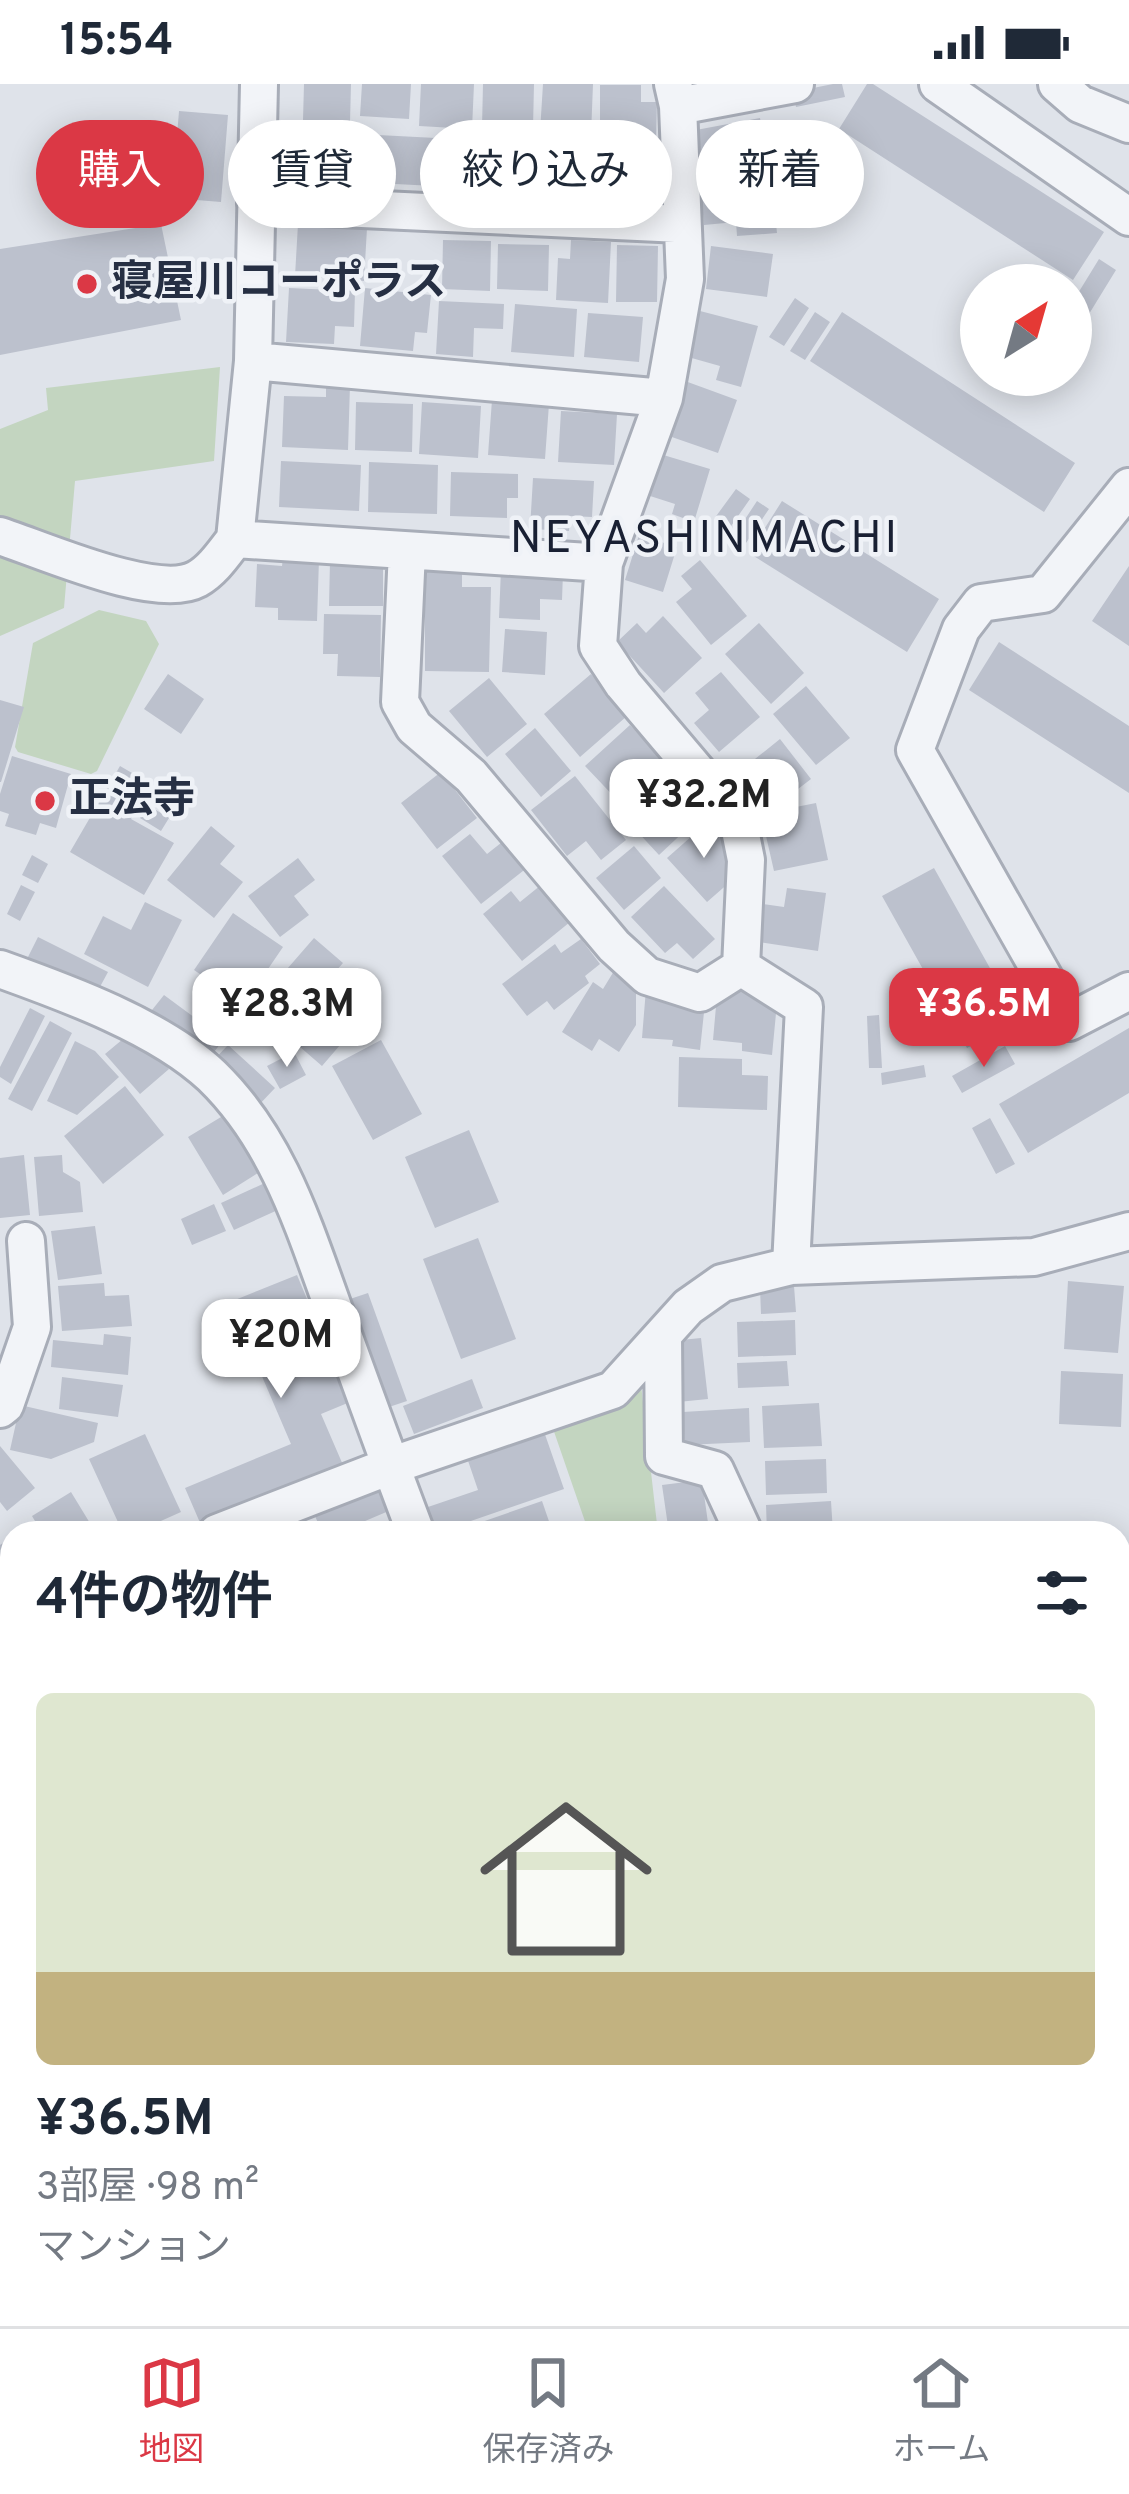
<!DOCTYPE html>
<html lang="ja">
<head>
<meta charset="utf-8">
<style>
	:root { --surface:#fff; --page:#f2f2f3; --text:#1f2937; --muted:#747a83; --line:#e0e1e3; --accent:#db3845 }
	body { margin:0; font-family:Overpass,"Noto Sans JP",sans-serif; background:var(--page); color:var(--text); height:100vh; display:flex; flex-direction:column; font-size:45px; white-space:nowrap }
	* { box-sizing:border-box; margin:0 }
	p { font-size:39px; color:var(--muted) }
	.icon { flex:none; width:66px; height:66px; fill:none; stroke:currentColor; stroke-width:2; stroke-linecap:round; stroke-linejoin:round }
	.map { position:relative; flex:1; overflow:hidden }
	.details { position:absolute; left:0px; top:1437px; width:1131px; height:807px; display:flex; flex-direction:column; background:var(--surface); border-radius:36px 36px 0 0; box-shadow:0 6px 30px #0003 }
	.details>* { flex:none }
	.top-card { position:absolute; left:36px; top:36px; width:1059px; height:108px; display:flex; gap:24px }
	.needle { width:78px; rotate:37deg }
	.tools { position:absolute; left:960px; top:180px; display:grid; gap:24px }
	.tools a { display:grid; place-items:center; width:132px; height:132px; border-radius:50%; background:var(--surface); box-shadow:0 6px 30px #0003; font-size:60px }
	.price { position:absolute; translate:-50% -102px; padding:0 27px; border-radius:24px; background:#fff; color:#222; font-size:39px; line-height:78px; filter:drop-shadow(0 3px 6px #0008) }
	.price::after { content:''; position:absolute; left:50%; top:72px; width:36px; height:27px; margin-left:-18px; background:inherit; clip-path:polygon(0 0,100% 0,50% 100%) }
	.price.current { background:var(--accent); color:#fff }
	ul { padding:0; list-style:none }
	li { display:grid; align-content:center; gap:24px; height:636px; padding:0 36px }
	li+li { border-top:3px solid var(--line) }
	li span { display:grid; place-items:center; height:372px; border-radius:18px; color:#555 }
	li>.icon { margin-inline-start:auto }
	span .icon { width:216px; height:216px; fill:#fffc; stroke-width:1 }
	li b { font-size:51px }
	h2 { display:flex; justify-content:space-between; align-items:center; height:144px; padding:0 36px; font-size:51px }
	.tag { padding:0 42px; border-radius:54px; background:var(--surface); box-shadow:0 6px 30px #0003; font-size:42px; line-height:108px }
	.tag.current { background:var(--accent); color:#fff }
	.status { display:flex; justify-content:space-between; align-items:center; height:84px; padding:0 60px; background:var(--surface); direction:ltr }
	.status svg { height:33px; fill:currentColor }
	.menu { display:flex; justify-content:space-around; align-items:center; height:168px; border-top:3px solid var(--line); background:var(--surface); font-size:33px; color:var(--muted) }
	.menu a { display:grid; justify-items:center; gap:6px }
	.menu .current { color:var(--accent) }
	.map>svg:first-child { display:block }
</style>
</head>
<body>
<div class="status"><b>15:54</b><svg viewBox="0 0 49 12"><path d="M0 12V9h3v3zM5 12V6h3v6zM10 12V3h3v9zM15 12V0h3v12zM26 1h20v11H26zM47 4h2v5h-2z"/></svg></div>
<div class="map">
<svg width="1129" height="2242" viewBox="0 0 1129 2242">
	<rect width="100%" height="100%" fill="#dfe3ea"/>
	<path fill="#c3d5c0" d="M 220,283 L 214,377 L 75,397 L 64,524 L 0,552 L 0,345 L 48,326 L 46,304 Z
		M 99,526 L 146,537 L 159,560 L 97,687 L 91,690 L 18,668 L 15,663 L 33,559 Z
		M 640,1292 L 658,1449 L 589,1449 L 550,1336 Z"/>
	<path fill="#bcc1cd" d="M 304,0 L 351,0 L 350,38 L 303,36 Z
		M 362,0 L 411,0 L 409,35 L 360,32 Z
		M 421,0 L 474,0 L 472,45 L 419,42 Z
		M 483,0 L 534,0 L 533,44 L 482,43 Z
		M 543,0 L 593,0 L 591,51 L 540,48 Z
		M 833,0 L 842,0 L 845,13 L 796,23 L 793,8 Z
		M 867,0 L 873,0 L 1104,148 L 1073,196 L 839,45 Z
		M 600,1 L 641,1 L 641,18 L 657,18 L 656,57 L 600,56 Z
		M 179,27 L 228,31 L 221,118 L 172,114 Z
		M 760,34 L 770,85 L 743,90 L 740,78 L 704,84 L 696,46 Z
		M 298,48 L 348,53 L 344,95 L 295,91 Z
		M 378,51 L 436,54 L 434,102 L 376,99 Z
		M 446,57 L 509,61 L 507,109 L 443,106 Z
		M 520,59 L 589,62 L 586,110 L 529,107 L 530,84 L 518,83 Z
		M 596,67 L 652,69 L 652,110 L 595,109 Z
		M 772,101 L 777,149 L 737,152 L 736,138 L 704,141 L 701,108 Z
		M 161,140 L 181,236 L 0,271 L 0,165 Z
		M 298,140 L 367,144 L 364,197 L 295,192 Z
		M 443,156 L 491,157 L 490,207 L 442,205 Z
		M 571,156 L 611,158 L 608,219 L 556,216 L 558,174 L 570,175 Z
		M 498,160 L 549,161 L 548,207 L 497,205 Z
		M 617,161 L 658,162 L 657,218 L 616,218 Z
		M 711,162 L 773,170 L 767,213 L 706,205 Z
		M 1099,175 L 1116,186 L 1089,230 L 1072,219 Z
		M 289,204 L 355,207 L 354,243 L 335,242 L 334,260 L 286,258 Z
		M 365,204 L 431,211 L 427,249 L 415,248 L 413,267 L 360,262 Z
		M 795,214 L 809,224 L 784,262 L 769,253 Z
		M 439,217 L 504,220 L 503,245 L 474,244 L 473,273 L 436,270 Z
		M 515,220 L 577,225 L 574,273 L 511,268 Z
		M 700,227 L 758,242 L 741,303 L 716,296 L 720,282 L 688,273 Z
		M 815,228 L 830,238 L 805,276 L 790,267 Z
		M 842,228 L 1075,379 L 1044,428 L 810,277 Z
		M 588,229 L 643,233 L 639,278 L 584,273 Z
		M 685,297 L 737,316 L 718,369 L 666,351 Z
		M 326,300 L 350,301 L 348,366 L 282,363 L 284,312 L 326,313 Z
		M 492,316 L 549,320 L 545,375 L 488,371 Z
		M 356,318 L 413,320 L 412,368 L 355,366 Z
		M 422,318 L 481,322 L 478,374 L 419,370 Z
		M 561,327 L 617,330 L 614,381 L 558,378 Z
		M 660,370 L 710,385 L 694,438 L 672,430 L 675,420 L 647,411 Z
		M 281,377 L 361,381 L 359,427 L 279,423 Z
		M 369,378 L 438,381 L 437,430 L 368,428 Z
		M 451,388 L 518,390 L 518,414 L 507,414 L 507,434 L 450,432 Z
		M 533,394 L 594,397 L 592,433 L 570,432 L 569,447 L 530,445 Z
		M 736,405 L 750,415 L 729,445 L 714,435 Z
		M 757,417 L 769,425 L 746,459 L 734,452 Z
		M 782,417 L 939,515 L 907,568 L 749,469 Z
		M 639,451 L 677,463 L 663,508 L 625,496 Z
		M 283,473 L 319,475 L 317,537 L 278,536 L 278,524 L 255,523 L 257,480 L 282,482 Z
		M 700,476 L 747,532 L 711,561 L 676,518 L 692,505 L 681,492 Z
		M 330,477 L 383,478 L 383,522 L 329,522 Z
		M 1129,482 L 1129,562 L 1092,537 Z
		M 425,485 L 462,486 L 462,503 L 491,503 L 489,588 L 425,587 Z
		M 501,485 L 563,488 L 562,516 L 540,515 L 540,536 L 499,534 Z
		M 324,530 L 381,531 L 380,593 L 337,592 L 338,570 L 323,570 Z
		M 663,532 L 702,574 L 664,609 L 617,558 L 637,539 L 646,549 Z
		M 759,539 L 804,589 L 771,620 L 725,570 Z
		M 505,545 L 547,548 L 545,591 L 502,588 Z
		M 999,558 L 1129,642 L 1129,709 L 969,606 Z
		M 721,588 L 760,633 L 719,668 L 694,639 L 709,626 L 695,609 Z
		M 168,590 L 204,615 L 181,650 L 144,625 Z
		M 591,590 L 627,632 L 580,673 L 544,630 Z
		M 489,594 L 527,640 L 487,673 L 449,627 Z
		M 806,602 L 850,654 L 816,681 L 773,630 Z
		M 0,616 L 24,623 L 1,698 L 0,698 Z
		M 630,641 L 665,679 L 621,720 L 585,682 Z
		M 535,644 L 571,687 L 541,713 L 505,670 Z
		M 780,655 L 811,695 L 776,722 L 745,683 Z
		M 12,672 L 71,690 L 56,744 L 40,739 L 36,751 L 5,742 L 9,730 L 0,727 L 0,710 Z
		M 120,682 L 151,700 L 131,735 L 174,759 L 144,811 L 70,768 Z
		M 670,685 L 707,726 L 659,771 L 622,731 Z
		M 441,688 L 477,734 L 437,765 L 401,719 Z
		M 575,692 L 626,756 L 601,776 L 586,757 L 567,772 L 531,726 Z
		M 816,719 L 828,776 L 774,787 L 761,730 Z
		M 148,721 L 169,734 L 161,747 L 140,734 Z
		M 709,737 L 727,757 L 731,797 L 707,818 L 667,774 Z
		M 211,742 L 235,762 L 220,780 L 243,798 L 214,834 L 167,796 Z
		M 470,750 L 487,770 L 506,755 L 528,783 L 481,820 L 442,772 Z
		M 634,762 L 661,794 L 624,826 L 596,794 Z
		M 32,771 L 48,780 L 38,799 L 22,791 Z
		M 298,774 L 315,796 L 294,812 L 309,831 L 280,853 L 248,812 Z
		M 934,784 L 1019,936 L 967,964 L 882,812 Z
		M 21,801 L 35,808 L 20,837 L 7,830 Z
		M 541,801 L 570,838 L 522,877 L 483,830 L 511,807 L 520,818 Z
		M 664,802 L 715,855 L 693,875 L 677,859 L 665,869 L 631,833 Z
		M 787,804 L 826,809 L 818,867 L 758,858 L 763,820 L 784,823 Z
		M 145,818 L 182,836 L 148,903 L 84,870 L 103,832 L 131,846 Z
		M 233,829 L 283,863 L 244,920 L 194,886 Z
		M 38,853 L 108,888 L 95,912 L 26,877 Z
		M 314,854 L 343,879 L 320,905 L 359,939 L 322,982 L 254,923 Z
		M 581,855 L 600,880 L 585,892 L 589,899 L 554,926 L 547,917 L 527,932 L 502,900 L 555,860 L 561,869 Z
		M 614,887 L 636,900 L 636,941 L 619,968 L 599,955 L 592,967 L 562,948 L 593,898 L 603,905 Z
		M 718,900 L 750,903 L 748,911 L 777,919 L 772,971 L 742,967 L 742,959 L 713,956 Z
		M 646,905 L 705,919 L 700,966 L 672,962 L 673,956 L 642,954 Z
		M 164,911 L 206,942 L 190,963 L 148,931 Z
		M 30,924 L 45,932 L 11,1000 L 0,993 L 0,983 Z
		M 225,929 L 237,938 L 208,976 L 196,967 Z
		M 879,931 L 882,984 L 869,984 L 867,932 Z
		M 50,937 L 72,949 L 32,1027 L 8,1015 Z
		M 1129,944 L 1129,1009 L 1028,1069 L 999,1020 Z
		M 135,945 L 169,985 L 140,1010 L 105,970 Z
		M 381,956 L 422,1030 L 373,1056 L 332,982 Z
		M 75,957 L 95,967 L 119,993 L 77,1031 L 47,1017 Z
		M 228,961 L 275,1004 L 256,1024 L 209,981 Z
		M 1005,962 L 1015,980 L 962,1009 L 952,992 Z
		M 294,968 L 306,991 L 280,1005 L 267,982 Z
		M 679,973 L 742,975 L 742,991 L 768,992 L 767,1026 L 678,1023 Z
		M 924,981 L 926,993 L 882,1001 L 881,989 Z
		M 125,1002 L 164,1051 L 103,1100 L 64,1052 Z
		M 226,1030 L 261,1087 L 223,1111 L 188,1053 Z
		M 990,1034 L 1015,1080 L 996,1090 L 972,1044 Z
		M 469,1046 L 499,1118 L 435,1144 L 405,1073 Z
		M 24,1071 L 30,1131 L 0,1134 L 0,1074 Z
		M 62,1071 L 63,1088 L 80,1098 L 83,1128 L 39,1132 L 34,1073 Z
		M 267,1098 L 280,1125 L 234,1146 L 221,1119 Z
		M 214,1120 L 226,1147 L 192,1161 L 181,1135 Z
		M 95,1142 L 102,1190 L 58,1196 L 51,1147 Z
		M 478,1154 L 516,1255 L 461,1275 L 423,1175 Z
		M 297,1191 L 350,1318 L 321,1330 L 343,1381 L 201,1441 L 185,1404 L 291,1360 L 230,1218 Z
		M 1068,1197 L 1124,1202 L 1118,1269 L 1064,1265 Z
		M 104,1199 L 105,1212 L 129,1211 L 132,1242 L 62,1247 L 58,1202 Z
		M 794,1202 L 796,1228 L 761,1230 L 760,1204 Z
		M 368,1209 L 407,1317 L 380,1326 L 341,1218 Z
		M 795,1236 L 796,1271 L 738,1273 L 737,1238 Z
		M 104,1250 L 131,1253 L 128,1291 L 51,1283 L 53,1256 L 103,1261 Z
		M 701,1254 L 708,1315 L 678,1318 L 673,1271 L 682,1270 L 681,1256 Z
		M 787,1277 L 789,1302 L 738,1304 L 737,1279 Z
		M 1061,1287 L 1123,1290 L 1121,1343 L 1059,1340 Z
		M 62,1293 L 123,1301 L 118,1333 L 59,1325 Z
		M 472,1295 L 483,1324 L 414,1350 L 403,1322 Z
		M 819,1319 L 822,1362 L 764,1364 L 762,1322 Z
		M 20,1321 L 98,1339 L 94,1358 L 51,1375 L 10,1366 Z
		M 749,1324 L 750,1358 L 685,1361 L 683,1328 Z
		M 541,1339 L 564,1405 L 436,1449 L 428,1423 L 478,1406 L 464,1365 Z
		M 145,1350 L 181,1428 L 134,1449 L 123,1449 L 89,1375 Z
		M 0,1362 L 35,1404 L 7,1427 L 0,1418 Z
		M 826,1375 L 827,1409 L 766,1411 L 765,1377 Z
		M 376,1394 L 391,1426 L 337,1449 L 322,1449 L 311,1422 Z
		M 702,1396 L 709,1446 L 669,1449 L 662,1401 Z
		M 71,1408 L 96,1449 L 42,1449 L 32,1432 Z
		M 542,1417 L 553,1449 L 453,1449 L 453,1448 Z
		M 831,1417 L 833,1449 L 767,1449 L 766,1421 Z
		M 12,1452 L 12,1523 L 0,1506 L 0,1461 Z
		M 12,1534 L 12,1606 L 0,1589 L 0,1543 Z
		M 1119,1665 L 1129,1666 L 1129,1730 L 1119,1729 Z
		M 1119,1761 L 1129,1761 L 1129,1845 L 1119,1845 Z
		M 0,1897 L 12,1907 L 12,1949 L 0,1939 Z
		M 0,2103 L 12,2115 L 12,2226 L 0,2214 Z
		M 18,2232 L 77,2232 L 67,2242 L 28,2242 Z
		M 514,2232 L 564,2232 L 569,2242 L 493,2242 Z
		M 660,2232 L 733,2232 L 735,2242 L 661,2242 Z
		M 777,2232 L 881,2232 L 881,2235 L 871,2236 L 871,2242 L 777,2242 Z"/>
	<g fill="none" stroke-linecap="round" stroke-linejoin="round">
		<defs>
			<path id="minor" d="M 259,0 L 253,277 L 235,455 L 604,479 L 664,314 L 685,195 L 678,22 L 673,0
				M 938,0 L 1129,133
				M 1057,0 L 1080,20 L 1129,40
				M 678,22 L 795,0
				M 256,120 L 681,140
				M 253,277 L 664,314
				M 1129,403 L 1043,510 L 981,519 L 961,545 L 915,666 L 1069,938 L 1129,907
				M 0,452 C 43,466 157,517 197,495 C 213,486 224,469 235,455
				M 407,467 L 400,618 L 414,643 L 471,692 L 614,862 L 647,892 L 700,909 L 741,883 L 746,776 L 738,736 L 623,600 L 598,562 L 604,479
				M 741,883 L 804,923 L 791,1182
				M 0,885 C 67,909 160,943 212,992 C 280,1058 305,1147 337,1234 C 363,1306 389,1378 416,1449
				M 663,1253 L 664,1372 L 715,1386 L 744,1449
				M 0,1325 L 5,1321 L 32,1243 L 26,1157
				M 217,1449 L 390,1382 L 613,1306 L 688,1223 L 722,1199 L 791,1182 L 1034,1173 L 1129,1147
				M 1119,1587 L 1129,1587
				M 1119,1749 L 1129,1750
				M 0,1851 L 12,1861
				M 1119,1909 L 1129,1909
				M 277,2232 L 283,2242
				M 583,2232 L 587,2242
				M 150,2242 L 161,2232
				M 203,2242 L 221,2232"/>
		</defs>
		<use href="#minor" stroke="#a8adb8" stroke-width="42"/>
		<path stroke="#bdc1c9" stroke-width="8" stroke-dasharray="9 9" stroke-linecap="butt" d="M 763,2242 L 763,2232"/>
		<use href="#minor" stroke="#f2f4f8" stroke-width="36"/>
	</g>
	<g fill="#db3845" stroke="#eff2f7" stroke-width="4.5">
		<circle cx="87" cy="200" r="12"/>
		<circle cx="45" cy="717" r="12"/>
	</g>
	<g text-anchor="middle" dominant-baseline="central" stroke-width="9" stroke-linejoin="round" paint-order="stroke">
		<g font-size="42" font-weight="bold" fill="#262f43" stroke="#eff2f7" text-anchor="start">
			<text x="111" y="200">寝屋川コーポラス</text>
			<text x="69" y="717">正法寺</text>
		</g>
		<g font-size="45" letter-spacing="3" fill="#192033" stroke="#eff2f7">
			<text x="705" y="456">NEYASHINMACHI</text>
		</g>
	</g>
</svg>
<div class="tools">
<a><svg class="needle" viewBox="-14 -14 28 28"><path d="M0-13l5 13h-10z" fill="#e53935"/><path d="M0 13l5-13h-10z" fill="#747a83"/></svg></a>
</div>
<b class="price" style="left:704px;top:777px">¥32.2M</b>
<b class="price" style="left:287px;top:986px">¥28.3M</b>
<b class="price current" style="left:984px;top:986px">¥36.5M</b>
<b class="price" style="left:281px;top:1317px">¥20M</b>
<div class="top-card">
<a class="tag current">購入</a>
<a class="tag">賃貸</a>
<a class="tag">絞り込み</a>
<a class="tag">新着</a>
</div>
<section class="details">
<h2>4件の物件<svg class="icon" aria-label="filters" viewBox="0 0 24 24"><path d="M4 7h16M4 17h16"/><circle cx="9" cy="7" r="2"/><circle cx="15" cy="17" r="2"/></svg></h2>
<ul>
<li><span style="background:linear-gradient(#dfe7d0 75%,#c2b280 0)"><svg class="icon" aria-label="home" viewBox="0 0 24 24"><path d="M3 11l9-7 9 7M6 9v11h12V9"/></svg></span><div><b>¥36.5M</b><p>3部屋 · 98 m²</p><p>マンション</p></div></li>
</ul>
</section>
</div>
<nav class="menu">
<a class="current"><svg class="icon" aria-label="map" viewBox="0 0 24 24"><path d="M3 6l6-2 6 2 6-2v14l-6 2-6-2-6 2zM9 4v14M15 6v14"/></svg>地図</a>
<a><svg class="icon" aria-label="saved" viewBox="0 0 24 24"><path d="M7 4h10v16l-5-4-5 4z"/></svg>保存済み</a>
<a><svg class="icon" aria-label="home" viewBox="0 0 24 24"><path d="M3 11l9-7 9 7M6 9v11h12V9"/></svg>ホーム</a>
</nav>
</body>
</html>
